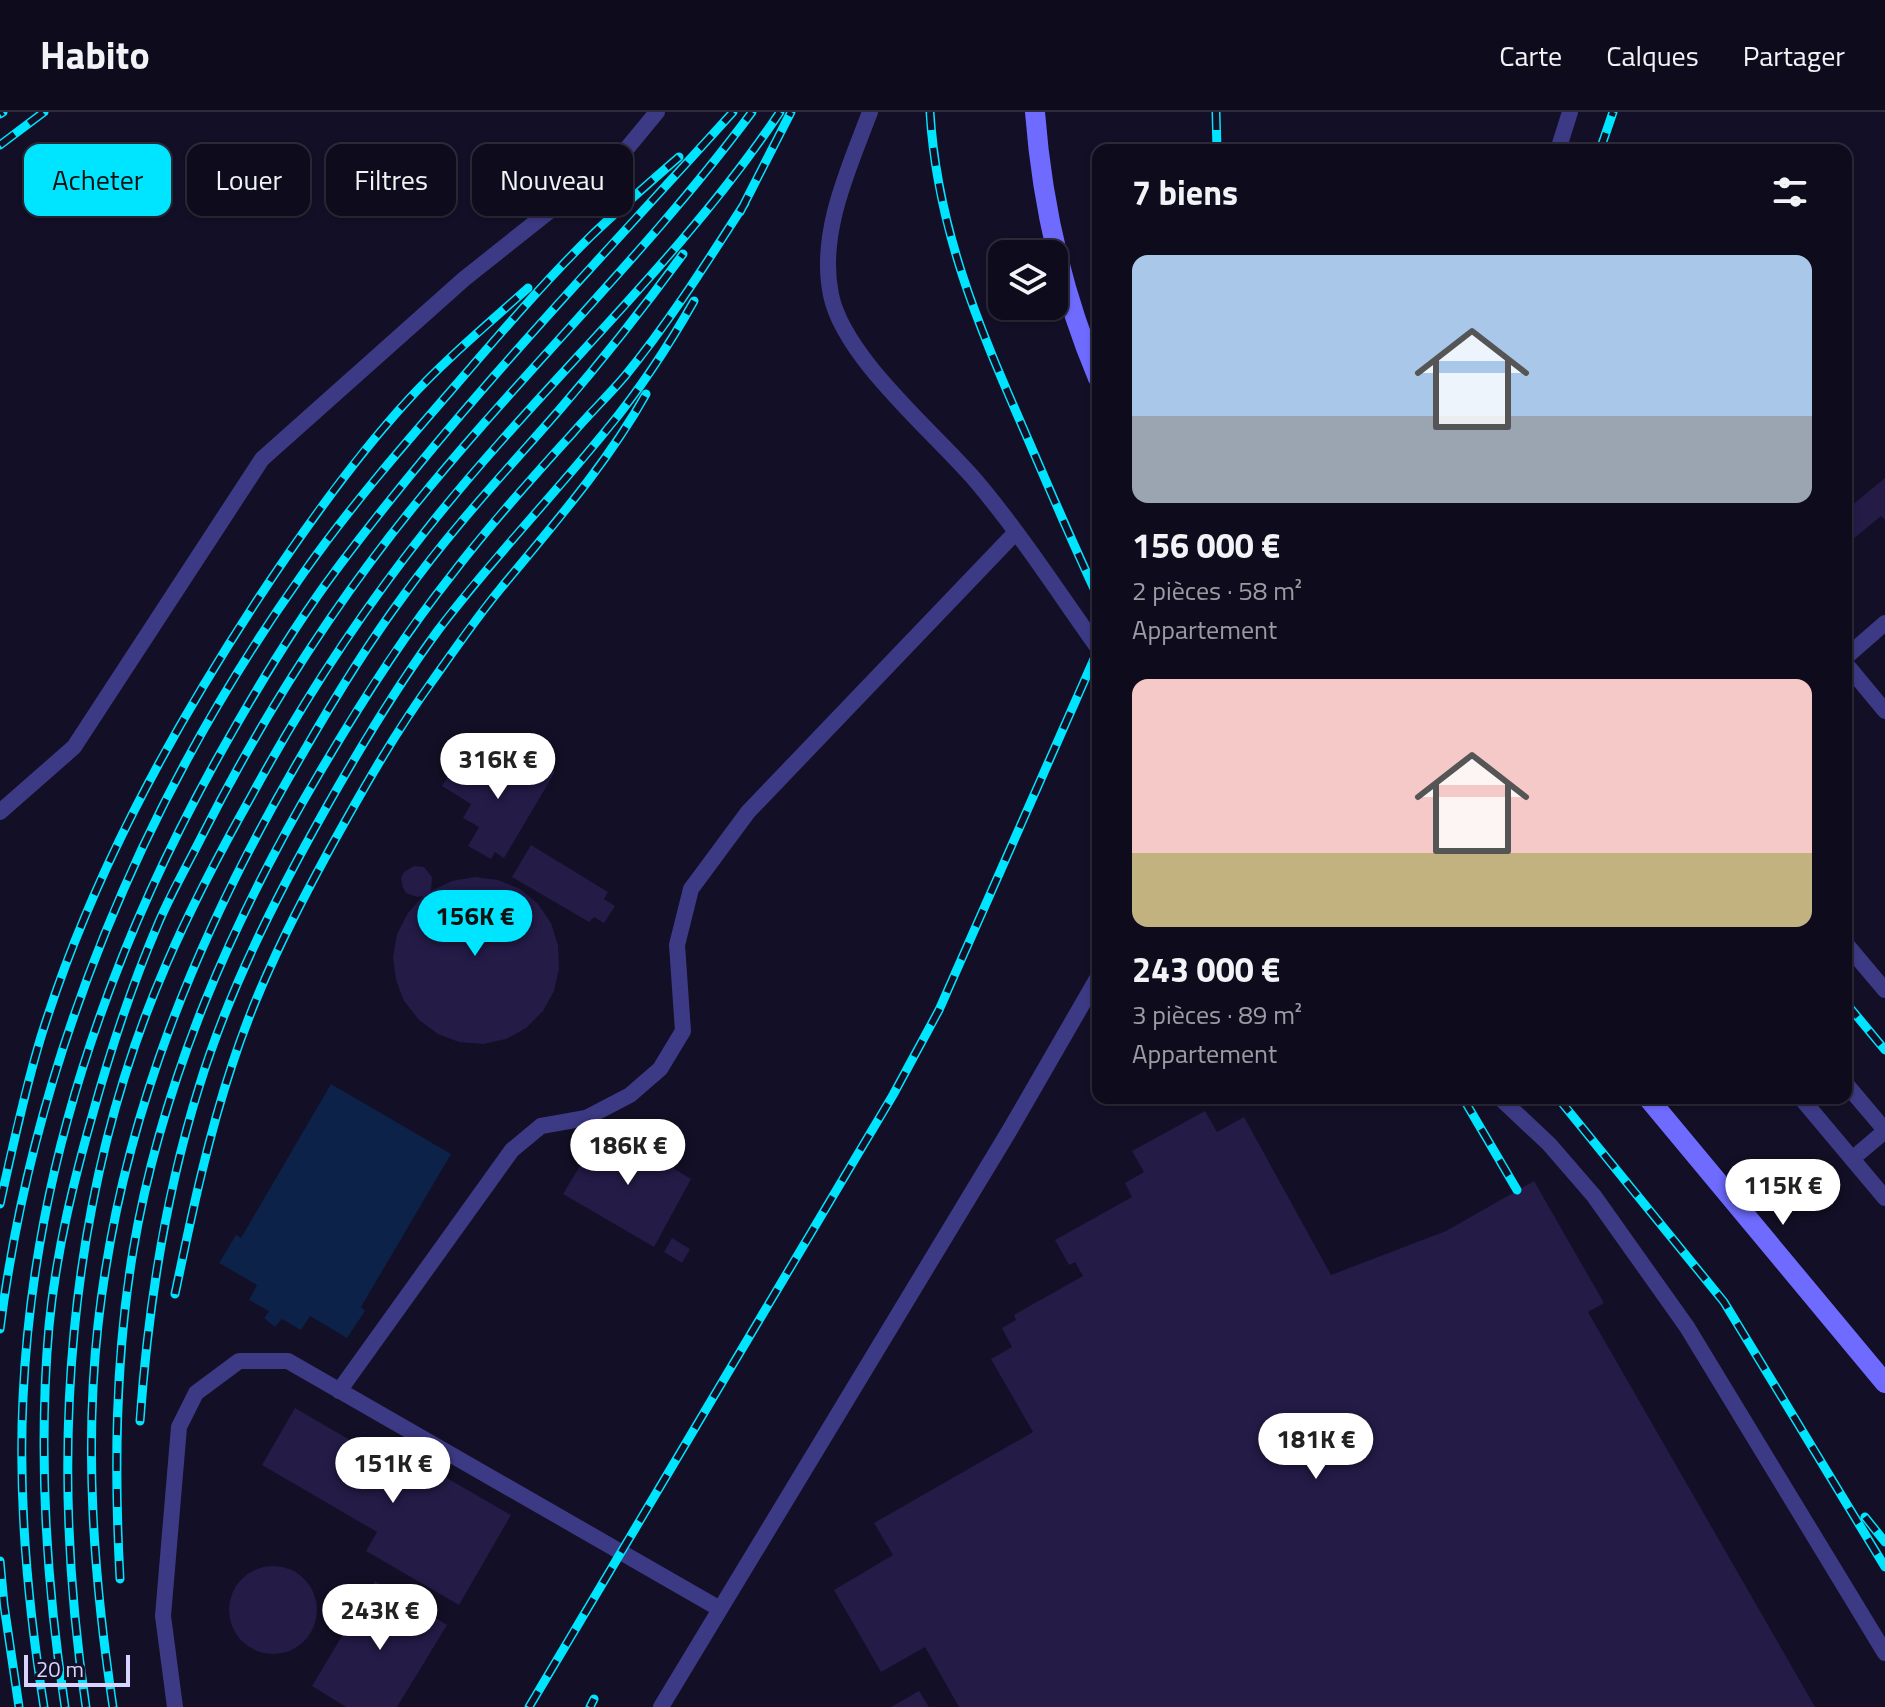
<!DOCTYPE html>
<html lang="fr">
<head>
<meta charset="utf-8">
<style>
	:root { --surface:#0e0b1c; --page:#1c1929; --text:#f1f3f6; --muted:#9b9ba3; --line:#2e2b3b; --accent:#00e5ff }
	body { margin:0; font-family:"Titillium Web",sans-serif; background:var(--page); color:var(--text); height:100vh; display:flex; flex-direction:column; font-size:30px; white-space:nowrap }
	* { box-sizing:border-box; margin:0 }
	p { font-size:26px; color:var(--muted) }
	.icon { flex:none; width:44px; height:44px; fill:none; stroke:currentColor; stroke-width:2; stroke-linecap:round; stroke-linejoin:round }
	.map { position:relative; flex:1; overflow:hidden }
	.side { position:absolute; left:1092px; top:32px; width:760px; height:960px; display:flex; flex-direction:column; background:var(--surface); border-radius:16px; box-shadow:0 2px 6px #0004,0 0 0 2px var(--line) }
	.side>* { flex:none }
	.guide { position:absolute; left:24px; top:32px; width:760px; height:72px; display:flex; gap:16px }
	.tools { position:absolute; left:988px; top:128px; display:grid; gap:16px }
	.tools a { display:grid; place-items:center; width:80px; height:80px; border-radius:16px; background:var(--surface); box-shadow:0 2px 6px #0004,0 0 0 2px var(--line); font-size:40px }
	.scale { position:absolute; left:24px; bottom:20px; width:106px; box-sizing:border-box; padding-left:8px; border:4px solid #d9d4ff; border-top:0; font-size:22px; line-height:28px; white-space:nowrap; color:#d9d4ff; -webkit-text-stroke:6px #130f26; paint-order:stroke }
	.price { position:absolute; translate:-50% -68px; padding:0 18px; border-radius:28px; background:#fff; color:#222; font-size:26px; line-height:52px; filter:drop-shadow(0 2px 4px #0008) }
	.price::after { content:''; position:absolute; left:50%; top:48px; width:24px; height:18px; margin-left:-12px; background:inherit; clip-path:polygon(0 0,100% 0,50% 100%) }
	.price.selected { background:var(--accent); color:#111 }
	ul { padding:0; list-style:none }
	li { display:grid; align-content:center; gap:16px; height:424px; padding:0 40px }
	li span { display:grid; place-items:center; height:248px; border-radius:16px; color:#555 }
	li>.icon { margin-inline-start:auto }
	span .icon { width:144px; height:144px; fill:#fffc; stroke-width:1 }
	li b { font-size:34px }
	h2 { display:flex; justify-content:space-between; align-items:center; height:96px; padding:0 40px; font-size:34px }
	.chip { padding:0 28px; border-radius:16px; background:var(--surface); box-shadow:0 2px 6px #0004,0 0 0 2px var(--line); font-size:28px; line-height:72px }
	.chip.selected { background:var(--accent); color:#111 }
	header { display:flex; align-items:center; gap:48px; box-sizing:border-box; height:112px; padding:0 40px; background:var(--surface); border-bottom:2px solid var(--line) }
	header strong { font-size:38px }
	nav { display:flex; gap:44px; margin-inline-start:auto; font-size:28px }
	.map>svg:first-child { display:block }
</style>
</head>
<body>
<header>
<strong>Habito</strong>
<nav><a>Carte</a><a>Calques</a><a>Partager</a></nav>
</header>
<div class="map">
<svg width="1885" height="1595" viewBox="0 0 1885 1595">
	<rect width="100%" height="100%" fill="#130f26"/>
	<path fill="#0c2248" d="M 331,972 L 451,1042 L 361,1195 L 365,1199 L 347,1226 L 310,1204 L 301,1218 L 282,1207 L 275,1215 L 264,1206 L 269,1199 L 249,1188 L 257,1173 L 219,1151 L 236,1123 L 241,1126 Z"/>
	<path fill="#241b47" d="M 1885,366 L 1885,408 L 1881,404 L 1852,428 L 1846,420 L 1846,398 Z
		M 528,644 L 555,660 L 504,746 L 495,740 L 491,747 L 468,734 L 479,715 L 463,706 L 471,692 L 442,674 L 460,645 L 489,663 L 497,650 L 517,663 Z
		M 531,733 L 608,780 L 604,787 L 615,794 L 604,811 L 594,805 L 589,810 L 512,765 Z
		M 414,754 L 424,755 L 432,765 L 431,779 L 452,769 L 475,765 L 498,768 L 520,777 L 538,792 L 551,811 L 558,833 L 559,857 L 554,879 L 543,899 L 526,916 L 506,927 L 483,932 L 459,930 L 438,922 L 419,908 L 404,889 L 396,868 L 393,845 L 397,822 L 408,801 L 423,784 L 417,785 L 406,781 L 403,776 L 401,766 L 404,760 Z
		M 1205,999 L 1217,1020 L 1244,1005 L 1331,1163 L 1446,1119 L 1534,1069 L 1604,1191 L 1588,1200 L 1815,1595 L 959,1595 L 925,1535 L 881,1560 L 834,1478 L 893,1443 L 874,1411 L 1033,1320 L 991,1247 L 1012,1235 L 1002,1216 L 1016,1208 L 1014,1203 L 1083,1164 L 1075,1150 L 1069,1153 L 1055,1128 L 1132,1085 L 1125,1071 L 1144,1060 L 1132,1039 Z
		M 604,1014 L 691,1067 L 654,1135 L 563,1082 Z
		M 672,1126 L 690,1137 L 682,1151 L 664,1140 Z
		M 295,1296 L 413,1365 L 421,1351 L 511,1403 L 459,1493 L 366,1439 L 377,1420 L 262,1353 Z
		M229 1498a44 44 0 1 1 88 0a44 44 0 1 1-88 0Z
		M 375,1469 L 447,1513 L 397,1595 L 346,1595 L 312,1574 Z
		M 919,1579 L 929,1595 L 891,1595 Z"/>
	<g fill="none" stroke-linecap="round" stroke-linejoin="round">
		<path stroke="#3d3a85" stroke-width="16" d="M 870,0 C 849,56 818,121 831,183 C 844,246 933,319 976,369 C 1020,421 1058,480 1098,536
			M 1558,38 L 1570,0
			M 1846,545 L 1885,511
			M 1846,552 L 1885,599
			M 0,700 L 74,635 L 262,347 L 464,167 L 624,40 L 657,0
			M 1846,832 L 1885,878
			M 1846,972 L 1885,1018
			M 1500,986 L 1549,1032 L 1594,1084 L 1687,1215 L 1885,1541
			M 1801,986 L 1885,1086
			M 1852,1047 L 1885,1019
			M 339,1279 L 512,1038 L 541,1014 L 586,1006 L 630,983 L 660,957 L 683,919 L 677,833 L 691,777 L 748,700 L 1016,420
			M 175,1595 L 163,1504 L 179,1315 L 196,1281 L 239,1249 L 288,1249 L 720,1497
			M 661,1595 L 1008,1021 L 1098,865"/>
		<path stroke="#6f6bff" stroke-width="20" d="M 1035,0 C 1042,92 1062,181 1098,266
			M 1648,986 L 1885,1271"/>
		<defs>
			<path id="rail" d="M 930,0 C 937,116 978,213 1024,318 C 1048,374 1072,430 1098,485
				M 1216,0 L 1217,38
				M 0,2 L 3,0
				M 0,33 L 44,0
				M 1600,38 L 1613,0
				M 740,100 L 791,0
				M 1846,891 L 1885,938
				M 1463,986 L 1517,1078
				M 1558,986 L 1724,1190 L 1885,1455
				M 0,1092 C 12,1037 24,982 40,928 C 88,772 167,626 256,490 C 302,420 352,349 409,287 C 446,247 488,212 528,176
				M 175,1182 C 191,1106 207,1028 232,953 C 257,876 293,804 332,733 C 363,677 395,621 433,568 C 455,537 477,505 501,476 C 553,413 606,353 646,282
				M 0,1217 C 34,947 145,684 302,463 C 349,396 402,335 455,274 C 499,223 543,171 591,124 C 619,97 649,71 679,45
				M 140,1309 C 148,1195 165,1084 199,975 C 229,877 276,785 326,696 C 361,634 397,574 439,517 C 492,447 553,384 608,316 C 641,276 669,233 694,189
				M 1865,1405 L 1885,1430
				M 0,1449 L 4,1493 L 19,1595
				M 120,1467 C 114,1357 115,1248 133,1139 C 162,968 232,809 320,660 C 360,592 401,527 450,465 C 488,415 530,368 572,322 C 589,302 608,284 625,264 C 670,209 707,150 745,91
				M 44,1595 C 28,1494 18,1389 23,1286 C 33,1060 108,843 217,647 C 254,581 293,515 339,454 C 459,294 599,148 733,0
				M 65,1595 C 46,1470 38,1341 49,1214 C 56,1141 73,1071 93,1001 C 111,936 132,873 158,812 C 171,781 188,752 203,722 C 262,606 332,495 414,394 C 523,259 649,139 752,0
				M 86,1595 C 49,1347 65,1086 166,853 C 191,795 221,738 252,683 C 303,589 361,500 427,417 C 540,274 678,152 780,0
				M 113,1595 C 94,1468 84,1340 98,1213 C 121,1005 198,820 303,641 C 334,587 367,533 404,483 C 452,416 508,357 561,296 C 604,246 644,195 683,142
				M 529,1595 L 893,983 L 939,898 L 1098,538
				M 590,1595 L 594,1587"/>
		</defs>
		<use href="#rail" stroke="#00e5ff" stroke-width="9"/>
		<use href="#rail" stroke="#130f26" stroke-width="6" stroke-dasharray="18" stroke-linecap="butt"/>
	</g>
</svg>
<div class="tools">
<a><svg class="icon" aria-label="layers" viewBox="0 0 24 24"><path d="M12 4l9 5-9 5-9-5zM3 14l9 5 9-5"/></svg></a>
</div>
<div class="scale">20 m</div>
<b class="price" style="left:498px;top:689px">316K €</b>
<b class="price selected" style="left:475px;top:846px">156K €</b>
<b class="price" style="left:628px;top:1075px">186K €</b>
<b class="price" style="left:1783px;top:1115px">115K €</b>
<b class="price" style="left:1316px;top:1369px">181K €</b>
<b class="price" style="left:393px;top:1393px">151K €</b>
<b class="price" style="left:380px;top:1540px">243K €</b>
<div class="guide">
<a class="chip selected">Acheter</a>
<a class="chip">Louer</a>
<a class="chip">Filtres</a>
<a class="chip">Nouveau</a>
</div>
<section class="side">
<h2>7 biens<svg class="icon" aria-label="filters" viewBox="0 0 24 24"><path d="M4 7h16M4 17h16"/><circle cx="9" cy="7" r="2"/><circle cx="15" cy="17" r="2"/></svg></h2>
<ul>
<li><span style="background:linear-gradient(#a9c7e8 65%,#9aa5b1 0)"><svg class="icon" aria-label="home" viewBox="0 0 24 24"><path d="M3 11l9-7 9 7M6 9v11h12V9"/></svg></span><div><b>156 000 €</b><p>2 pièces · 58 m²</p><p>Appartement</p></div></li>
<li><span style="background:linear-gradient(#f6c9c9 70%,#c2b280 0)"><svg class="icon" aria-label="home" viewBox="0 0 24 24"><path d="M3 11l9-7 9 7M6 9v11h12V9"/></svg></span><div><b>243 000 €</b><p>3 pièces · 89 m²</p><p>Appartement</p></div></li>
</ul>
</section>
</div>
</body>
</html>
